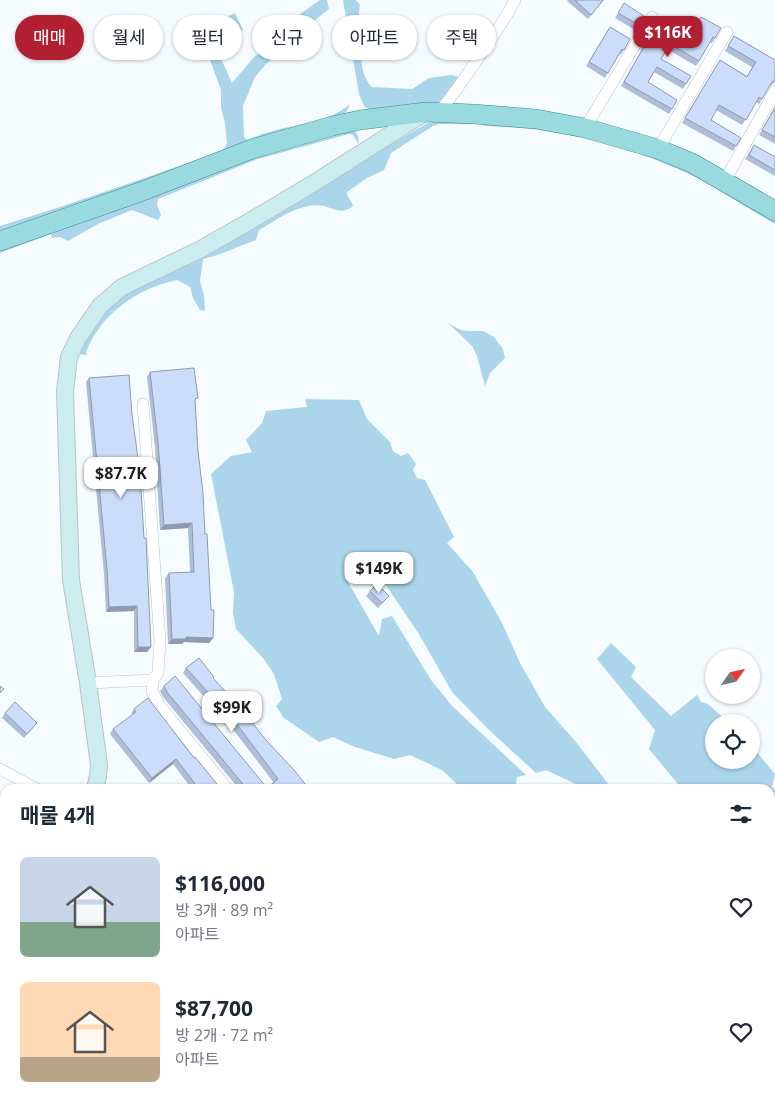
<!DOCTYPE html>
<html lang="ko">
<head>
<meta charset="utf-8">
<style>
	:root { --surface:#fff; --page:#f2f2f3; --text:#1f2937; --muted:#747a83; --accent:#b21f32 }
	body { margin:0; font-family:"Open Sans","Noto Sans KR",sans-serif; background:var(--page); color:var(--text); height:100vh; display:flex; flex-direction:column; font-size:19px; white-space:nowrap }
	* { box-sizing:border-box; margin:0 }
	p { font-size:16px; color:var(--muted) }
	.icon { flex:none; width:28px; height:28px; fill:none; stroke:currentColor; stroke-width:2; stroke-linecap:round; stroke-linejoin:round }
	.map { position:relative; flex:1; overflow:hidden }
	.drawer { position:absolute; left:0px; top:784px; width:775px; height:321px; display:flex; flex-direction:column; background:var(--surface); border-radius:15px 15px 0 0; box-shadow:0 1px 4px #0004 }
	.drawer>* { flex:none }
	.hud { position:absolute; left:15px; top:15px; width:500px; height:45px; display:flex; gap:10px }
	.needle { width:32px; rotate:56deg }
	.tools { position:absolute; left:705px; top:649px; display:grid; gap:10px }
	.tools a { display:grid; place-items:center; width:55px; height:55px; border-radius:50%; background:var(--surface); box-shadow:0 1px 4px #0004; font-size:25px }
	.price { position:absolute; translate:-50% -42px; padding:0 11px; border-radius:10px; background:#fff; color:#222; font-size:16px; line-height:32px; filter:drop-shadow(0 1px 2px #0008) }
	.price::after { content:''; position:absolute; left:50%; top:30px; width:15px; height:11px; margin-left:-8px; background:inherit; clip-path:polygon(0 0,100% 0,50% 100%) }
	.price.active { background:var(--accent); color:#fff }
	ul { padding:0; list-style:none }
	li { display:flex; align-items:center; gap:15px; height:125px; padding:0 20px }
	li span { display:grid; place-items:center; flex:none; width:140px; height:100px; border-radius:8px; color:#555 }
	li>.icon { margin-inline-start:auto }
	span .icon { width:60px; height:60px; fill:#fffc; stroke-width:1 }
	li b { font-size:21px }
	h2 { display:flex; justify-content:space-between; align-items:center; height:60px; padding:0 20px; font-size:21px }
	.chip { padding:0 18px; border-radius:22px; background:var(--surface); box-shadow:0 1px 4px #0004; font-size:18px; line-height:45px }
	.chip.active { background:var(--accent); color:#fff }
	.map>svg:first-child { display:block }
</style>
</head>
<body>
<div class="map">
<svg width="775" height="1104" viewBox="0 0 775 1104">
	<rect width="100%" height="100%" fill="#f5fbff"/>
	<path fill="#abd5eb" d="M 320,0 L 327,0 L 329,9 L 314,21 L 289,48 L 267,63 L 255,77 L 243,106 L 244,137 L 247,140 C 254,137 261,134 269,132 C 297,123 327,124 350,104 L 347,111 L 341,116 L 0,236 L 0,226 L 63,206 L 223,151 L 227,143 L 225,123 L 221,108 L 221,90 L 199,30 L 235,13 L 243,30 L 213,41 L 232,83 L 254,57 L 281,37 L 296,17 Z
		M 343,0 L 355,0 L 360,4 C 358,17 359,26 360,39 C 362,57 359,73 372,87 L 412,89 L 429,78 L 451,75 L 459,77 L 452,89 L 437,105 L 373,113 L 364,106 L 359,94 Z
		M 474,120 L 478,124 L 439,124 L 433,126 L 391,153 L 384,170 L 367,178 L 347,192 C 347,198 352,201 353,206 C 342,215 335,209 324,206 C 301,201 277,220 259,230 L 256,240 C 238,246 222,255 203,259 L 200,281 L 204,295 L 205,311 L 200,310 L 193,298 L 190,287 L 177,280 C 136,289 102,313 86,352 L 87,355 L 76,354 L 106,308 L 130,292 L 428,123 L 436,121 Z
		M 481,120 L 522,122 L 654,152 L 775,216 L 775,224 C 748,209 721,190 693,176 C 655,157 594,138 552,132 C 530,128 507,127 484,126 Z
		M 355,130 L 358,136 L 359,145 L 353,135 L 349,134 L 258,159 L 158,199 L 157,205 L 161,215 L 158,220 L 132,210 L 98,224 L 68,241 L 60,237 L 52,238 L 51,234 L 0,253 L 0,248 L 262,153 Z
		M 448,323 L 461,330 L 467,331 L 483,331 L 494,337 L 503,349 L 505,358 L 490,373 L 485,386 L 477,356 L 472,346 Z
		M 305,399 L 359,400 L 367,419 L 390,442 L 393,451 L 401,456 L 408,453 L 416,464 L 413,470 L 417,478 L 425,480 L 454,537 L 447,543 L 473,572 L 502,623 L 520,663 L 545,707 L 576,742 L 612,789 L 586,789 L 546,770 L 536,773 L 489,730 L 452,692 L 419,634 L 375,569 L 366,561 L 349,568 L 353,577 L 348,582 L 379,636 L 382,619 L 392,616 L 431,680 L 453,707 L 526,775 L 517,777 L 515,789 L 462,789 L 442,770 L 410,755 L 394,759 L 355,747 L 333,737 L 319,742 L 284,718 L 276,706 L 282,699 L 274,674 L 263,658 L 236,629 L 233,613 L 234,592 L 211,474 L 231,456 L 252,452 L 246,440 L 262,423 L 266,411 L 307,407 Z
		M 611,643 L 636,667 L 631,677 L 671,716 L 697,695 L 701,702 L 708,704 L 728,722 L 714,722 L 714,760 L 751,760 L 751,745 L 775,774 L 772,787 L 775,790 L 775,829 L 771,838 L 775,842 L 775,857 L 770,862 L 770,789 L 682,789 L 649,749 L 655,730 L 597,659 Z
		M 770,979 L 775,983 L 775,1024 L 770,1022 Z"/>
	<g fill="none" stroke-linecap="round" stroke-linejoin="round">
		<defs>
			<path id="street" d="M 438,113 C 452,97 463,80 475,63 C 489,42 504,22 515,0
				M 585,128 L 652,17
				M 658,149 L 727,32
				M 724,182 L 775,91
				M 143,404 L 160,641 L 158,673 L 153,680 L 152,691 L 159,705 L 228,789
				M 88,683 L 153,680
				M 0,769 L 37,789
				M 571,1100 L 578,1104
				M 413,1104 L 416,1100"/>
			<path id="secondary" d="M 95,789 L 98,776 L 99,765 L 88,683 L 71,580 L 65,392 L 69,357 L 78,338 L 100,306 L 122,287 L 201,249 L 250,221 L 309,186 L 426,112
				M 0,877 L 5,875"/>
			<path id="primary" d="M 0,241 L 140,192 L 252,149 L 332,126 L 360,120 L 426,112 L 474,114 L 536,119 L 585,128 L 658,149 L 692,163 L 775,211"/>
		</defs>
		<use href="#street" stroke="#bac2c7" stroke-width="12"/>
		<use href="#secondary" stroke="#bac2c7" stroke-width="18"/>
		<use href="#primary" stroke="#408a8f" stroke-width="20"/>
		<use href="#street" stroke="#fff" stroke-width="11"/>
		<use href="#secondary" stroke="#cbedef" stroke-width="16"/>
		<use href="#primary" stroke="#98dadf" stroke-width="19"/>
	</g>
	<path fill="#afbed7" d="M 568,0 L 604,0 L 588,19 L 567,1 Z
		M 624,3 L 639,25 L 635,30 L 615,18 Z
		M 701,17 L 715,38 L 712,43 L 710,42 L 696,66 L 667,49 L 661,59 L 686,84 L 683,89 L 654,72 L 648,82 L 672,109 L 669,114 L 621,86 L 657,23 L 687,40 Z
		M 610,27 L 624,50 L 620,55 L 619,54 L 605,78 L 586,66 Z
		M 734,36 L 775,60 L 775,82 L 770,86 L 759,104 L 756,102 L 742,125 L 716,110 L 711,120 L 736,146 L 733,151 L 682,123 L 720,60 L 747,76 L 752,67 L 725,51 Z
		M 775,106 L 775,144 L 759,135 Z
		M 754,145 L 775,157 L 775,176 L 745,159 Z
		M 150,372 L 195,402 L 198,451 L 213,638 L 209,643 L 184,642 L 182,644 L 168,644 L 165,578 L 169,573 L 190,572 L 188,528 L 160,530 L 155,447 L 147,377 Z
		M 89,378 L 151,647 L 147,652 L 134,652 L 134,611 L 106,612 L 104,574 L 86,382 Z
		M 370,591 L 385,601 L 378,608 L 366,596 Z
		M 186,668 L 213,679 L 309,789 L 239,789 L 163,697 L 160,691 L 164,686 L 267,788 L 274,783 L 232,728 L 183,673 Z
		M 134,709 L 194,758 L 221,789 L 192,789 L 173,764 L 149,783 L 110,734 L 113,729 L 132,715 L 131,714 Z
		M 5,713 L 37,723 L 24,738 L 2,718 Z
		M 301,1100 L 331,1100 L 335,1104 L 306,1104 Z
		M 354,1100 L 387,1100 L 392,1104 L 352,1104 L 352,1103 Z
		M 440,1100 L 557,1100 L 564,1104 L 448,1104 Z
		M 586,1100 L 687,1100 L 685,1104 L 593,1104 Z"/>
	<path fill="#8e9baf" d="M 192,523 L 188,528 L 160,530 L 164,525 Z
		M 137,606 L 134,611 L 106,612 L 109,607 Z
		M 186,637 L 213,638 L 209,643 L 184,642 L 182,644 L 168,644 L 172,639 Z
		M 138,647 L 151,647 L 147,652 L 134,652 Z
		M 176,759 L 173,764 L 149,783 L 152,778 Z
		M 0,836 L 5,836 L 5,841 L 0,841 Z"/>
	<path fill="#cbddfa" stroke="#8e9baf" d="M 575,0 L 603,0 L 591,15 Z
		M 624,3 L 644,16 L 639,25 L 618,13 Z
		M 701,17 L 721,28 L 715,38 L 713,37 L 699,61 L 670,44 L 661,59 L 691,76 L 686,84 L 657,67 L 648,82 L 677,100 L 672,109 L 624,82 L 657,23 L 687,41 Z
		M 610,27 L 630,39 L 624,50 L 622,49 L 608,73 L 589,62 Z
		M 734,36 L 775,60 L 775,80 L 772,82 L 762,99 L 759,97 L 746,120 L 719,105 L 711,120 L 741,138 L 736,146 L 685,118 L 720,60 L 747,77 L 756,62 L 728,46 Z
		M 775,108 L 775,137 L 762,130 Z
		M 754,145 L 775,157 L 775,170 L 749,155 Z
		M 194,368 L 198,398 L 195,399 L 198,451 L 203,493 L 205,534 L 207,534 L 211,610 L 214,610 L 213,638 L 186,637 L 186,639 L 172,639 L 169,573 L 194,572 L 192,523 L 164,525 L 158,442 L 150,372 Z
		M 129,375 L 132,415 L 138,458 L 139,458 L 144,538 L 146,538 L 151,647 L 138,647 L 137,606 L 109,607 L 107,569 L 89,378 Z
		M 377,584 L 389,596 L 382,603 L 370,591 Z
		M 199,658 L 214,677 L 213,678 L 245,713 L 265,739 L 294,770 L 309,789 L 247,789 L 167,692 L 164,686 L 175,676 L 267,788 L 278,779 L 236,723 L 186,668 Z
		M 0,686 L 4,689 L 0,693 Z
		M 148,698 L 194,758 L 195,757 L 221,789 L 199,789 L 176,759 L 152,778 L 113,729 L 136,712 L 134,709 Z
		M 15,702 L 37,723 L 27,734 L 5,713 Z
		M 0,802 L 5,802 L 5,836 L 0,836 Z
		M 263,1100 L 267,1103 L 270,1100 L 275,1104 L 260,1104 Z
		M 310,1100 L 331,1100 L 336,1103 L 335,1104 L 316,1104 Z
		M 361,1100 L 387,1100 L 392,1104 L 365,1104 Z
		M 457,1100 L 557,1100 L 564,1104 L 465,1104 Z
		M 601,1100 L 687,1100 L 685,1104 L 608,1104 Z"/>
</svg>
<div class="tools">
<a><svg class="needle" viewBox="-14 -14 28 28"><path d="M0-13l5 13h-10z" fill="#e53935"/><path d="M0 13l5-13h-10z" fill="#747a83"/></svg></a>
<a><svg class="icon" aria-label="locate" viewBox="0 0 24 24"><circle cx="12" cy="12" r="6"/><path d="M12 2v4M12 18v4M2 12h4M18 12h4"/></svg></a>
</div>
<b class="price active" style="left:668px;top:58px">$116K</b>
<b class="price" style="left:121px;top:499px">$87.7K</b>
<b class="price" style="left:379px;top:594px">$149K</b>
<b class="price" style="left:232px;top:733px">$99K</b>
<div class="hud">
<a class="chip active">매매</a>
<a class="chip">월세</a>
<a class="chip">필터</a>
<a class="chip">신규</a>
<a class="chip">아파트</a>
<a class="chip">주택</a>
</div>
<section class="drawer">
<h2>매물 4개<svg class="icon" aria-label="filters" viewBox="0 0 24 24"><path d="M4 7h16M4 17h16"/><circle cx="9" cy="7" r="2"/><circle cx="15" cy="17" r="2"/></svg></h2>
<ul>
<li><span style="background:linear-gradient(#c9d6e8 65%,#7fa58c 0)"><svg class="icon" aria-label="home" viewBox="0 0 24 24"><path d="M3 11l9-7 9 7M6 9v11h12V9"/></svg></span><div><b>$116,000</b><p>방 3개 · 89 m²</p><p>아파트</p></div><svg class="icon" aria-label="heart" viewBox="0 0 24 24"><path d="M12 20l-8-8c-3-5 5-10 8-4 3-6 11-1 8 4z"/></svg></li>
<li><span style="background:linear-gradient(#ffd9b3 75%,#b9a48a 0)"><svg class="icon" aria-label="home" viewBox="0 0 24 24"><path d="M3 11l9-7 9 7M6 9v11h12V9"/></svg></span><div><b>$87,700</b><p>방 2개 · 72 m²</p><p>아파트</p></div><svg class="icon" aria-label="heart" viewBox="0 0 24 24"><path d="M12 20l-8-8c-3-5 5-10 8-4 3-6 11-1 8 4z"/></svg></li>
</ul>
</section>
</div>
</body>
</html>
